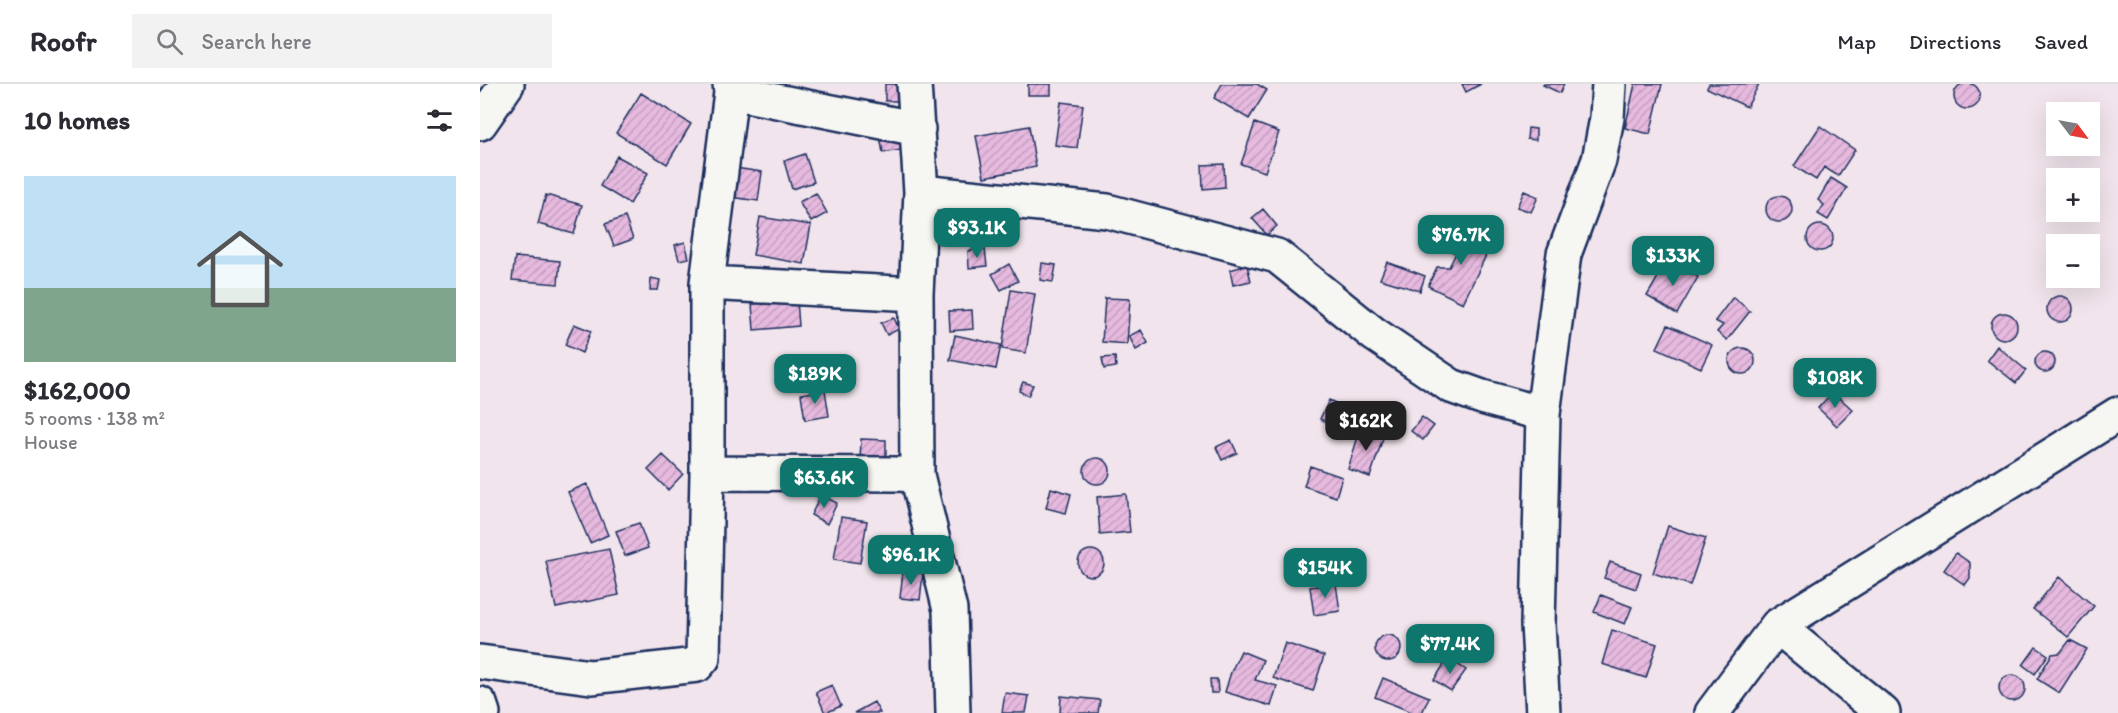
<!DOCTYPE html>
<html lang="en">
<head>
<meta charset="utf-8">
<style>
	:root { --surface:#fff; --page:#f2f2f3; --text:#2b2b33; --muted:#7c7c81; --line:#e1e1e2; --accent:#0f766e }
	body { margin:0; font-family:Itim,sans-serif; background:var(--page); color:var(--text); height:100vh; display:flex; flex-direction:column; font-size:22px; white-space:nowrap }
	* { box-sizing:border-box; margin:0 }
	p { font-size:20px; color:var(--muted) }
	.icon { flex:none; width:33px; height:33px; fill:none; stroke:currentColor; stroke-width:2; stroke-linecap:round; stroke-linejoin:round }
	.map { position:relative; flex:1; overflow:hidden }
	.sheet { display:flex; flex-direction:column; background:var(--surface); width:480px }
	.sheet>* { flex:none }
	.needle { width:39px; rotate:122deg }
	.controls { position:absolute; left:1566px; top:18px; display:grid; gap:12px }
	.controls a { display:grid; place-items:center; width:54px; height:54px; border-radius:0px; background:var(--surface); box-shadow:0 6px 24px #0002; font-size:30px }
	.price { position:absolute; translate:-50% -51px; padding:0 14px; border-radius:12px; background:var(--accent); color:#fff; font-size:20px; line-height:39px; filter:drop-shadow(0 2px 3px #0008) }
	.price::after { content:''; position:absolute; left:50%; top:36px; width:18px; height:14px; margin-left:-9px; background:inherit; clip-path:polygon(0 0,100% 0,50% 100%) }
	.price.current { background:#222; color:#fff }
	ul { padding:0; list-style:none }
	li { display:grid; align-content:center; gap:12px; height:318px; padding:0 24px }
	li+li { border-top:2px solid var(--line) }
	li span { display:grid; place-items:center; height:186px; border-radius:0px; color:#555 }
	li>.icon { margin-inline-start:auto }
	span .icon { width:108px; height:108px; fill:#fffc; stroke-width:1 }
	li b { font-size:26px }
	h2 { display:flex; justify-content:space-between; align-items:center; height:72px; padding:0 24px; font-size:26px }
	header { display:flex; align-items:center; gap:36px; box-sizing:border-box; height:84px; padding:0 30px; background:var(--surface); border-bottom:2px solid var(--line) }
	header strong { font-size:28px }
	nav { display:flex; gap:33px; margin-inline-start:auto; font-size:21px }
	.search { width:420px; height:54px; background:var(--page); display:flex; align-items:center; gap:15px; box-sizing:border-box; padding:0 21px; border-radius:0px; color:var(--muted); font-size:22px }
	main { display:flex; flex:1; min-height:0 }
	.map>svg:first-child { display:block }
</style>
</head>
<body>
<header>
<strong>Roofr</strong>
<div class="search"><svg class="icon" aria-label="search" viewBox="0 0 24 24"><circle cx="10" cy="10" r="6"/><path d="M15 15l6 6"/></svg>Search here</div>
<nav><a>Map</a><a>Directions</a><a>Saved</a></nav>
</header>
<main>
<section class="sheet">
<h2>10 homes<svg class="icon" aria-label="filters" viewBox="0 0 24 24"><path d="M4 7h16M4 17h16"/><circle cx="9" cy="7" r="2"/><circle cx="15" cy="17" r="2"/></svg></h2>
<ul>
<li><span style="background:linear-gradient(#bfe0f5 60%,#7fa58c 0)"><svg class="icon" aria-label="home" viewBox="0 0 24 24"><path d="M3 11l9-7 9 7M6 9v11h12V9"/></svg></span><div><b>$162,000</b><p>5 rooms · 138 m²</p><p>House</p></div></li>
</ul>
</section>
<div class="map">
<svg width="1638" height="629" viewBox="0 0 1638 629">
	<defs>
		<pattern id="building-hatch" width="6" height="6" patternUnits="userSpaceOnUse" patternTransform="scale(1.5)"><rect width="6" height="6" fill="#e6b9de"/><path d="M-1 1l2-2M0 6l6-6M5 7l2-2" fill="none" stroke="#c59fc1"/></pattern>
	</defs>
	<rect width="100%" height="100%" fill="#f1e4ec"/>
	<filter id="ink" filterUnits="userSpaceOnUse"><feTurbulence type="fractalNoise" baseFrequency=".0167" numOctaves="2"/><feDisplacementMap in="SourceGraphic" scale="12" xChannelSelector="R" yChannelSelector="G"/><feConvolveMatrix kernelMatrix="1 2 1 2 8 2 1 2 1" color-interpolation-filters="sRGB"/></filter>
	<g filter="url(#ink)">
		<path fill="url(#building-hatch)" stroke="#1b2f5e" stroke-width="1.5" d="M1474 12a13 13 0 1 1 26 0a13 13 0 1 1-26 0Z
			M 405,0 L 425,0 L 425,17 L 405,17 Z
			M 548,0 L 571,0 L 571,11 L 548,11 Z
			M 742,0 L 777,0 L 787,6 L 769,35 L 734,14 Z
			M 982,0 L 1001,0 L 986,8 Z
			M 1064,0 L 1084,0 L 1080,9 L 1063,1 Z
			M 1155,0 L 1182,0 L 1170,50 L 1145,44 Z
			M 1229,0 L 1279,0 L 1267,23 L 1227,4 Z
			M 161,9 L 211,40 L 187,80 L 136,49 Z
			M 581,18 L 603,21 L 597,64 L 575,61 Z
			M 775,39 L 799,48 L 785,88 L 761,80 Z
			M 549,42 L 556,83 L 504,93 L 496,52 Z
			M 1340,42 L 1375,66 L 1358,92 L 1344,83 L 1336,96 L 1314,82 Z
			M 1048,44 L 1056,45 L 1056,56 L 1047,55 Z
			M 418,49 L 421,66 L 403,69 L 400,52 Z
			M 325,70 L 334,98 L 312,105 L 304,77 Z
			M 137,72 L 168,89 L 150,120 L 120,102 Z
			M 744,80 L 745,103 L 723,105 L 722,81 Z
			M 255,84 L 282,88 L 278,117 L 251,113 Z
			M 1351,94 L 1367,104 L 1348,136 L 1338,130 L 1344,121 L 1338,116 Z
			M 1044,107 L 1058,113 L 1051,128 L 1037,123 Z
			M 336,109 L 347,129 L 331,138 L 319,118 Z
			M 66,111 L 102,121 L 94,150 L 58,140 Z
			M1286 125a13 13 0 1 1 26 0a13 13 0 1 1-26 0Z
			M 783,125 L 797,142 L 787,151 L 772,134 Z
			M 145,133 L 153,155 L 134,162 L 125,140 Z
			M 280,133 L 331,141 L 324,180 L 273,171 Z
			M1327 154a13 13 0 1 1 26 0a13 13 0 1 1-26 0Z
			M 990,147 L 1013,157 L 983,219 L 948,202 L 957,183 L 969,183 L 976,169 L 964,164 L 971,150 L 986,157 Z
			M 205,158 L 209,174 L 199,176 L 195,161 Z
			M 505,165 L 507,182 L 489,184 L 488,167 Z
			M 35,173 L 80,177 L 78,200 L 32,196 Z
			M 1188,176 L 1218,193 L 1197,230 L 1167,212 Z
			M 907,178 L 945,192 L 940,207 L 900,195 Z
			M 562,179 L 576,181 L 573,198 L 560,196 Z
			M 529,180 L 538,197 L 521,206 L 512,190 Z
			M 767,181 L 771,197 L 753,201 L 750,186 Z
			M 171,194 L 180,196 L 178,206 L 170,206 Z
			M 531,206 L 555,210 L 546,269 L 522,265 Z
			M1567 225a13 13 0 1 1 26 0a13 13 0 1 1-26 0Z
			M 1253,213 L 1270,227 L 1247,256 L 1237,248 L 1243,241 L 1235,237 Z
			M 625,214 L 650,215 L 647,260 L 622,258 Z
			M 317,216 L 319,242 L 274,246 L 272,220 Z
			M 492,226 L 493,245 L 470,247 L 469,227 Z
			M1511 242a13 13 0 1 1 26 0a13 13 0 1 1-26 0Z
			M 414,234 L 419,245 L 407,251 L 401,239 Z
			M 94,240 L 111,247 L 102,269 L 85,261 Z
			M 1188,241 L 1232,261 L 1221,284 L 1177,264 Z
			M 661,246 L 668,259 L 656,266 L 649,252 Z
			M 475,251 L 521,261 L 516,285 L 470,276 Z
			M 1517,262 L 1546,286 L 1536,299 L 1507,276 Z
			M1249 277a13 13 0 1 1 26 0a13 13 0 1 1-26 0Z
			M1555 278a10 10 0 1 1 20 0a10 10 0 1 1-20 0Z
			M 635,273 L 636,283 L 624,285 L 622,274 Z
			M 543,298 L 553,301 L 548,312 L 539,307 Z
			M 345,306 L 349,332 L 325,336 L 321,310 Z
			M 1353,308 L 1373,326 L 1357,342 L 1338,324 Z
			M 849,316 L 875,328 L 865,347 L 840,335 Z
			M 942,333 L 954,342 L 943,356 L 931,347 Z
			M 881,343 L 904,351 L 890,393 L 868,385 Z
			M 381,355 L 406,356 L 406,378 L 380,378 Z
			M 751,356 L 757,369 L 742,376 L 736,363 Z
			M 183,371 L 203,390 L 188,406 L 168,386 Z
			M604 387a13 13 0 1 1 26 0a13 13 0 1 1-26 0Z
			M 830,382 L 862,393 L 856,413 L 824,402 Z
			M 107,400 L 128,451 L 110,459 L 88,408 Z
			M 571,404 L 591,410 L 586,429 L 566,424 Z
			M 646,410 L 650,448 L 620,451 L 617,413 Z
			M 341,411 L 357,419 L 347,440 L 331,431 Z
			M 361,433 L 387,437 L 380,479 L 354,475 Z
			M 159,439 L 168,464 L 145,472 L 136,447 Z
			M 1188,442 L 1226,454 L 1210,501 L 1173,489 Z
			M 129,465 L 139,511 L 76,524 L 66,477 Z
			M598 479a13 13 0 1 1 26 0a13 13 0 1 1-26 0Z
			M 1476,469 L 1490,479 L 1490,494 L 1485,501 L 1464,486 Z
			M 1130,478 L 1161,489 L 1156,505 L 1124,494 Z
			M 423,487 L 443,489 L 440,516 L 420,514 Z
			M 1579,493 L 1614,522 L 1588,553 L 1553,525 Z
			M 856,500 L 860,527 L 834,531 L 830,503 Z
			M 1121,511 L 1152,523 L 1145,540 L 1114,528 Z
			M 1132,546 L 1177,560 L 1166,594 L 1122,580 Z
			M895 564a13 13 0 1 1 26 0a13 13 0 1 1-26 0Z
			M 1590,556 L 1607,565 L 1579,609 L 1557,595 L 1572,570 L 1580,569 Z
			M 805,559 L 844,572 L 833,607 L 793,594 Z
			M 1556,563 L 1568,571 L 1555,590 L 1543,581 Z
			M 761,567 L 783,576 L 775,596 L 797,602 L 791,622 L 745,608 L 751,588 Z
			M 968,574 L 986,586 L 971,607 L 954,596 Z
			M1519 604a13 13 0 1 1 26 0a13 13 0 1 1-26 0Z
			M 903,594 L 949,613 L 942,629 L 934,629 L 895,613 Z
			M 730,595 L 737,595 L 738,609 L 731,609 Z
			M 352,601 L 361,622 L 345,629 L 336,608 Z
			M 525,609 L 549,612 L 546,629 L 522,629 Z
			M 581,612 L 620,616 L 618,629 L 580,629 Z
			M 394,618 L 400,629 L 374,629 Z"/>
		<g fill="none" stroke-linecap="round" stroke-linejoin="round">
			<defs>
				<path id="minor" d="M 434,0 L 441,108 L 436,210 L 437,391 L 470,526 L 473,629
					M 251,8 L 438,45
					M 0,39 L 27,0
					M 441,108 L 627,127 L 797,172 L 894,250 L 971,302 L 1002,313 L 1063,330
					M 227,199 L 436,210
					M 227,389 L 416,390 L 437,391
					M 1297,542 L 1403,629
					M 0,578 L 111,593 L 217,581 L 223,574 L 227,389 L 227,199 L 251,8 L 250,0
					M 0,620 L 3,629
					M 1063,629 L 1058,540 L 1063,330 L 1084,170 L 1119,76 L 1127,34 L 1129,0
					M 1232,629 L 1297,542 L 1638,330"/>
			</defs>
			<use href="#minor" stroke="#1b2f5e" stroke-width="38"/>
			<use href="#minor" stroke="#f6f6f2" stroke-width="33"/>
		</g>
	</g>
</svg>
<div class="controls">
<a><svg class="needle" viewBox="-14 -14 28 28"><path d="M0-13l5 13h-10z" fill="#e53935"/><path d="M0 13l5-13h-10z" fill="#7c7c81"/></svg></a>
<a>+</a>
<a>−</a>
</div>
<b class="price" style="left:497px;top:175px">$93.1K</b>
<b class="price" style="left:981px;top:182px">$76.7K</b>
<b class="price" style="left:1193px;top:203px">$133K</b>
<b class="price" style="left:335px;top:321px">$189K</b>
<b class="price" style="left:1355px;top:325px">$108K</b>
<b class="price current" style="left:886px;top:368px">$162K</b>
<b class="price" style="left:344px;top:425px">$63.6K</b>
<b class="price" style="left:431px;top:502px">$96.1K</b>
<b class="price" style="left:845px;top:515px">$154K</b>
<b class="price" style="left:970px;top:591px">$77.4K</b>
</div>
</main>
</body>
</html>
